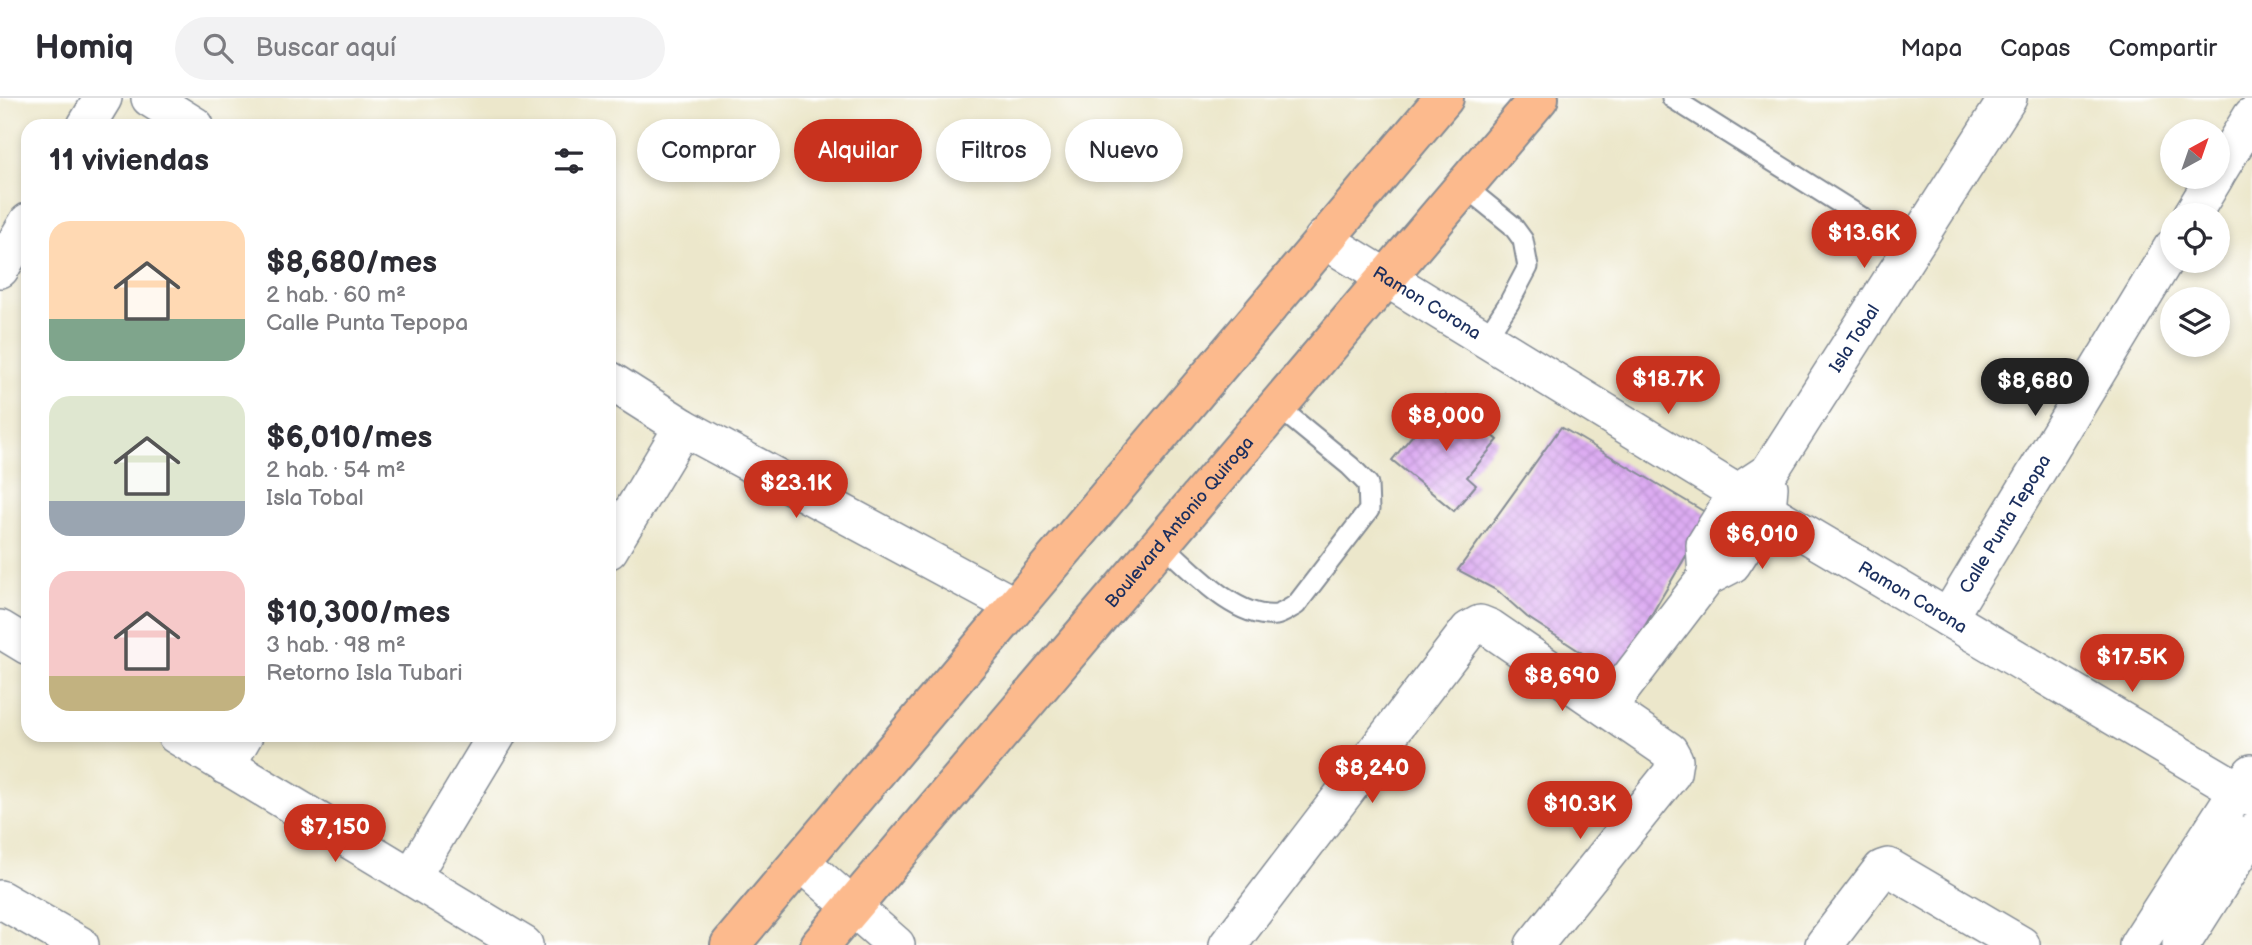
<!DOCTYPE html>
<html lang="es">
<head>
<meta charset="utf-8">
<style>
	:root { --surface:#fff; --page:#f2f2f3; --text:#2b2b33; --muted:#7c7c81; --line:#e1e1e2; --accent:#c8321e }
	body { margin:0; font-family:"Balsamiq Sans",sans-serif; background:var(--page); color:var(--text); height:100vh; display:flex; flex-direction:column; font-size:26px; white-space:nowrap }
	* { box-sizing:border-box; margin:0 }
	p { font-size:23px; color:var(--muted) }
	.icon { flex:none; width:38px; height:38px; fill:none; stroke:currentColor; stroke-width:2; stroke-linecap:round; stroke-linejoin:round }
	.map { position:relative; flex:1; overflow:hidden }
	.drawer { position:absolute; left:21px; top:21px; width:595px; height:623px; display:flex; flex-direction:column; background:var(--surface); border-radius:21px; box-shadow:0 4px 10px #0003 }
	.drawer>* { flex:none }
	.banner { position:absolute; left:637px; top:21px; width:665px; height:63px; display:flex; gap:14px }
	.needle { width:46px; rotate:40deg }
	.fabs { position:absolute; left:2160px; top:21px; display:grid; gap:14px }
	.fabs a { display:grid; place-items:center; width:70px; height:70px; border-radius:50%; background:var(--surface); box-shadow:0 4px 10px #0003; font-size:35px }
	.price { position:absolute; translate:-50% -60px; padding:0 16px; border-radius:24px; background:var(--accent); color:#fff; font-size:23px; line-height:46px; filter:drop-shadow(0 2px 4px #0008) }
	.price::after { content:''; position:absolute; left:50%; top:42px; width:21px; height:16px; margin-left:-10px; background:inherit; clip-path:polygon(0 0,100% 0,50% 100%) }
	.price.selected { background:#222; color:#fff }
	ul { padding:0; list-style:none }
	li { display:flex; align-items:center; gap:21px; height:175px; padding:0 28px }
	li span { display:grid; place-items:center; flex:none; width:196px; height:140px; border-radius:21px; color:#555 }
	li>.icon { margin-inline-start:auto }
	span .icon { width:84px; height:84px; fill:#fffc; stroke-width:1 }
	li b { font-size:30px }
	h2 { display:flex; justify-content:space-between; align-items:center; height:84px; padding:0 28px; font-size:30px }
	.chip { padding:0 24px; border-radius:32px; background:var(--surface); box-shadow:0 4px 10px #0003; font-size:24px; line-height:63px }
	.chip.selected { background:var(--accent); color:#fff }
	header { display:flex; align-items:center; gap:42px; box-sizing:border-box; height:98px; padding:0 35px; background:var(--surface); border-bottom:2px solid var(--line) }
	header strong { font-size:33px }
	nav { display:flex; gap:38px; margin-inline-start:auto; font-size:24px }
	.search { width:490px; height:63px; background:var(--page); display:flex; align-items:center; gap:18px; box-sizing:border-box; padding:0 24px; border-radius:38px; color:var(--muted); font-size:26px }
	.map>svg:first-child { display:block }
</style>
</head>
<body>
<header>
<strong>Homiq</strong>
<div class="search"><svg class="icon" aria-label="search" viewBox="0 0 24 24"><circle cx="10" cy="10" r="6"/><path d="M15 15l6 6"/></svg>Buscar aquí</div>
<nav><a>Mapa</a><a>Capas</a><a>Compartir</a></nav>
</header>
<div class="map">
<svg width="2252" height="847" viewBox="0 0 2252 847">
	<defs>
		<pattern id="building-cross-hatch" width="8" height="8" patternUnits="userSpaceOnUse" patternTransform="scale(1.75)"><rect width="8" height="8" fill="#ddacf2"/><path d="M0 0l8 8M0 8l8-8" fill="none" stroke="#bd94d2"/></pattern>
	</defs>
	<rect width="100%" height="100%" fill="#fff"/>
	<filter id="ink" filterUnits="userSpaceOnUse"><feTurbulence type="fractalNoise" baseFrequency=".0143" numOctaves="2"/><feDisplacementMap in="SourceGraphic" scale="14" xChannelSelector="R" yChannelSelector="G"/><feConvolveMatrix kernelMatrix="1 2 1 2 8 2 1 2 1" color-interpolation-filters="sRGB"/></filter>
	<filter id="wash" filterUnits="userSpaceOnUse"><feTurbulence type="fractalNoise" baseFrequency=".00686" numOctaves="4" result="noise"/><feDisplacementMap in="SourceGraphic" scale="28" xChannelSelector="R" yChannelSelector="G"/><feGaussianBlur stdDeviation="1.57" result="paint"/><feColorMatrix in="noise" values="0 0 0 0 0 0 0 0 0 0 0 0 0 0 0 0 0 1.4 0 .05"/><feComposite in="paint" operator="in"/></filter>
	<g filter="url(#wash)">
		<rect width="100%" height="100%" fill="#ece7cb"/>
		<g id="blocks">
			<path fill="url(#building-cross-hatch)" d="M 1445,298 L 1498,342 L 1467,379 L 1476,387 L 1454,413 L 1392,362 Z
				M 1561,329 L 1710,417 L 1616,577 L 1527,519 L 1498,493 L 1458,472 Z"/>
		</g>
	</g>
	<g filter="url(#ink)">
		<use href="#blocks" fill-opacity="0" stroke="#848b94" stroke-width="2"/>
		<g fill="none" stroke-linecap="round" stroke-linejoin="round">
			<defs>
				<path id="lane" d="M 1672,0 L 1863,120
					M 1464,88 L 1512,127 L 1523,142 L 1528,169 L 1509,205 L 1486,240
					M 1161,445 C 1191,471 1234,521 1276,517 C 1283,516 1290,510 1296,507 L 1369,412 L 1368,386 L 1350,368 L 1277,308"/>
				<g id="street">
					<path d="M 150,0 L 195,28"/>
					<path d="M 86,28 L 103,0"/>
					<path d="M 2217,75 L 2252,18"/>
					<path d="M 2192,117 L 2215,79"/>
					<path id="s1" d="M 1323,141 L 1737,395 L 2252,700"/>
					<path d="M 0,171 L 28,124"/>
					<path d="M 609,282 L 683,329 L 1015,508"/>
					<path d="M 609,452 L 683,329"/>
					<path id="s2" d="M 1707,479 L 1705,447 L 1737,395 L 1769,374 L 2008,0"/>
					<path id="s3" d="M 1948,520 L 2172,150"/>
					<path d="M 0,531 L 28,548"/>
					<path d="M 1607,610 L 1707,479 L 1732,466 L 1767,412 L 1769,389"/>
					<path d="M 176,637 L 524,847"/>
					<path d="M 226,668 L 244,637"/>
					<path d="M 800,763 L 896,847"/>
					<path d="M 412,778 L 497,637"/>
					<path d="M 0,801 L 80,847"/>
					<path d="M 1228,847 L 1469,532 L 1480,526 L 1490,530 L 1669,653 L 1674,662 L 1672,675 L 1534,847"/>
					<path d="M 1824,847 L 1882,771 L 1888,769 L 2021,847"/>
					<path d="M 2138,847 L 2238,692 L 2252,675"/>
					<path d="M 2181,847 L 2252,735"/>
				</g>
				<g id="primary">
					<path d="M 730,847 L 1444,0"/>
					<path id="s4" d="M 820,847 L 1539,0"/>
				</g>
			</defs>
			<use href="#lane" stroke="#848b94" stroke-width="23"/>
			<use href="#street" stroke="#848b94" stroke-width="40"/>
			<use href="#primary" stroke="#848b94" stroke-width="42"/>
			<use href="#lane" stroke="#fff" stroke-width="19"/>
			<use href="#street" stroke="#fff" stroke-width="37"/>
			<use href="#primary" stroke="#fcba8d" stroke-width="38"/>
		</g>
	</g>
	<g text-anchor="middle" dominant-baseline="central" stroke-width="5" stroke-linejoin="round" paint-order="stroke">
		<g font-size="18" fill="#1b2f5e" stroke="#fff">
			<text stroke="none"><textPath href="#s1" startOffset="122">Ramon Corona</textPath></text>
			<text stroke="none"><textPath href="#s2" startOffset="290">Isla Tobal</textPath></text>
			<text stroke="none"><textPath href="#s4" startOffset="555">Boulevard Antonio Quiroga</textPath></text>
			<text stroke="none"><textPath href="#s3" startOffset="110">Calle Punta Tepopa</textPath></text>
			<text stroke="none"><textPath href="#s1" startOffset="690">Ramon Corona</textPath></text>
		</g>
	</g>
</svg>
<div class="fabs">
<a><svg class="needle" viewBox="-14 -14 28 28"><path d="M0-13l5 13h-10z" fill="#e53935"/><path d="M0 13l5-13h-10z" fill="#7c7c81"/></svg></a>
<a><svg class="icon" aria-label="locate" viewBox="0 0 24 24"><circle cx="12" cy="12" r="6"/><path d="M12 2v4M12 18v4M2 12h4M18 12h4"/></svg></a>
<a><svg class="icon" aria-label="layers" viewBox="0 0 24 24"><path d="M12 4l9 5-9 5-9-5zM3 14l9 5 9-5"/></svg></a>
</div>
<b class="price" style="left:1864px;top:172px">$13.6K</b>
<b class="price" style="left:1668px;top:318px">$18.7K</b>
<b class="price selected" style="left:2035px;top:320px">$8,680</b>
<b class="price" style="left:1446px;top:355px">$8,000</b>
<b class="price" style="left:796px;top:422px">$23.1K</b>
<b class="price" style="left:1762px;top:473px">$6,010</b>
<b class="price" style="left:2132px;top:596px">$17.5K</b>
<b class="price" style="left:1562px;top:615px">$8,690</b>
<b class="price" style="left:1372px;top:707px">$8,240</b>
<b class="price" style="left:1580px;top:743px">$10.3K</b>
<b class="price" style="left:335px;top:766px">$7,150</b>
<div class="banner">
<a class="chip">Comprar</a>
<a class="chip selected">Alquilar</a>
<a class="chip">Filtros</a>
<a class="chip">Nuevo</a>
</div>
<section class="drawer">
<h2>11 viviendas<svg class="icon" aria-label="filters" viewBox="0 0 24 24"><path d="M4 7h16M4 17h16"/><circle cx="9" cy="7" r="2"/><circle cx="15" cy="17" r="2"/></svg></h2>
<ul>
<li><span style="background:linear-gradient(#ffd9b3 70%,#7fa58c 0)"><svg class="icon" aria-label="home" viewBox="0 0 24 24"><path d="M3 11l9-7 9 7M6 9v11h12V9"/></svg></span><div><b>$8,680/mes</b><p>2 hab. · 60 m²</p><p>Calle Punta Tepopa</p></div></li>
<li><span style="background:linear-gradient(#dfe7d0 75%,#9aa5b1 0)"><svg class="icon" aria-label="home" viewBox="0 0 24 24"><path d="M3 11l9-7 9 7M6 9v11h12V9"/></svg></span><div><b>$6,010/mes</b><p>2 hab. · 54 m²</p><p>Isla Tobal</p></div></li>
<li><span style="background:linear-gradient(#f6c9c9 75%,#c2b280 0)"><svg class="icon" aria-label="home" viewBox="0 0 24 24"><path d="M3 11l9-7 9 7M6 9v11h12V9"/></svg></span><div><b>$10,300/mes</b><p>3 hab. · 98 m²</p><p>Retorno Isla Tubari</p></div></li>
</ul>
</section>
</div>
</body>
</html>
